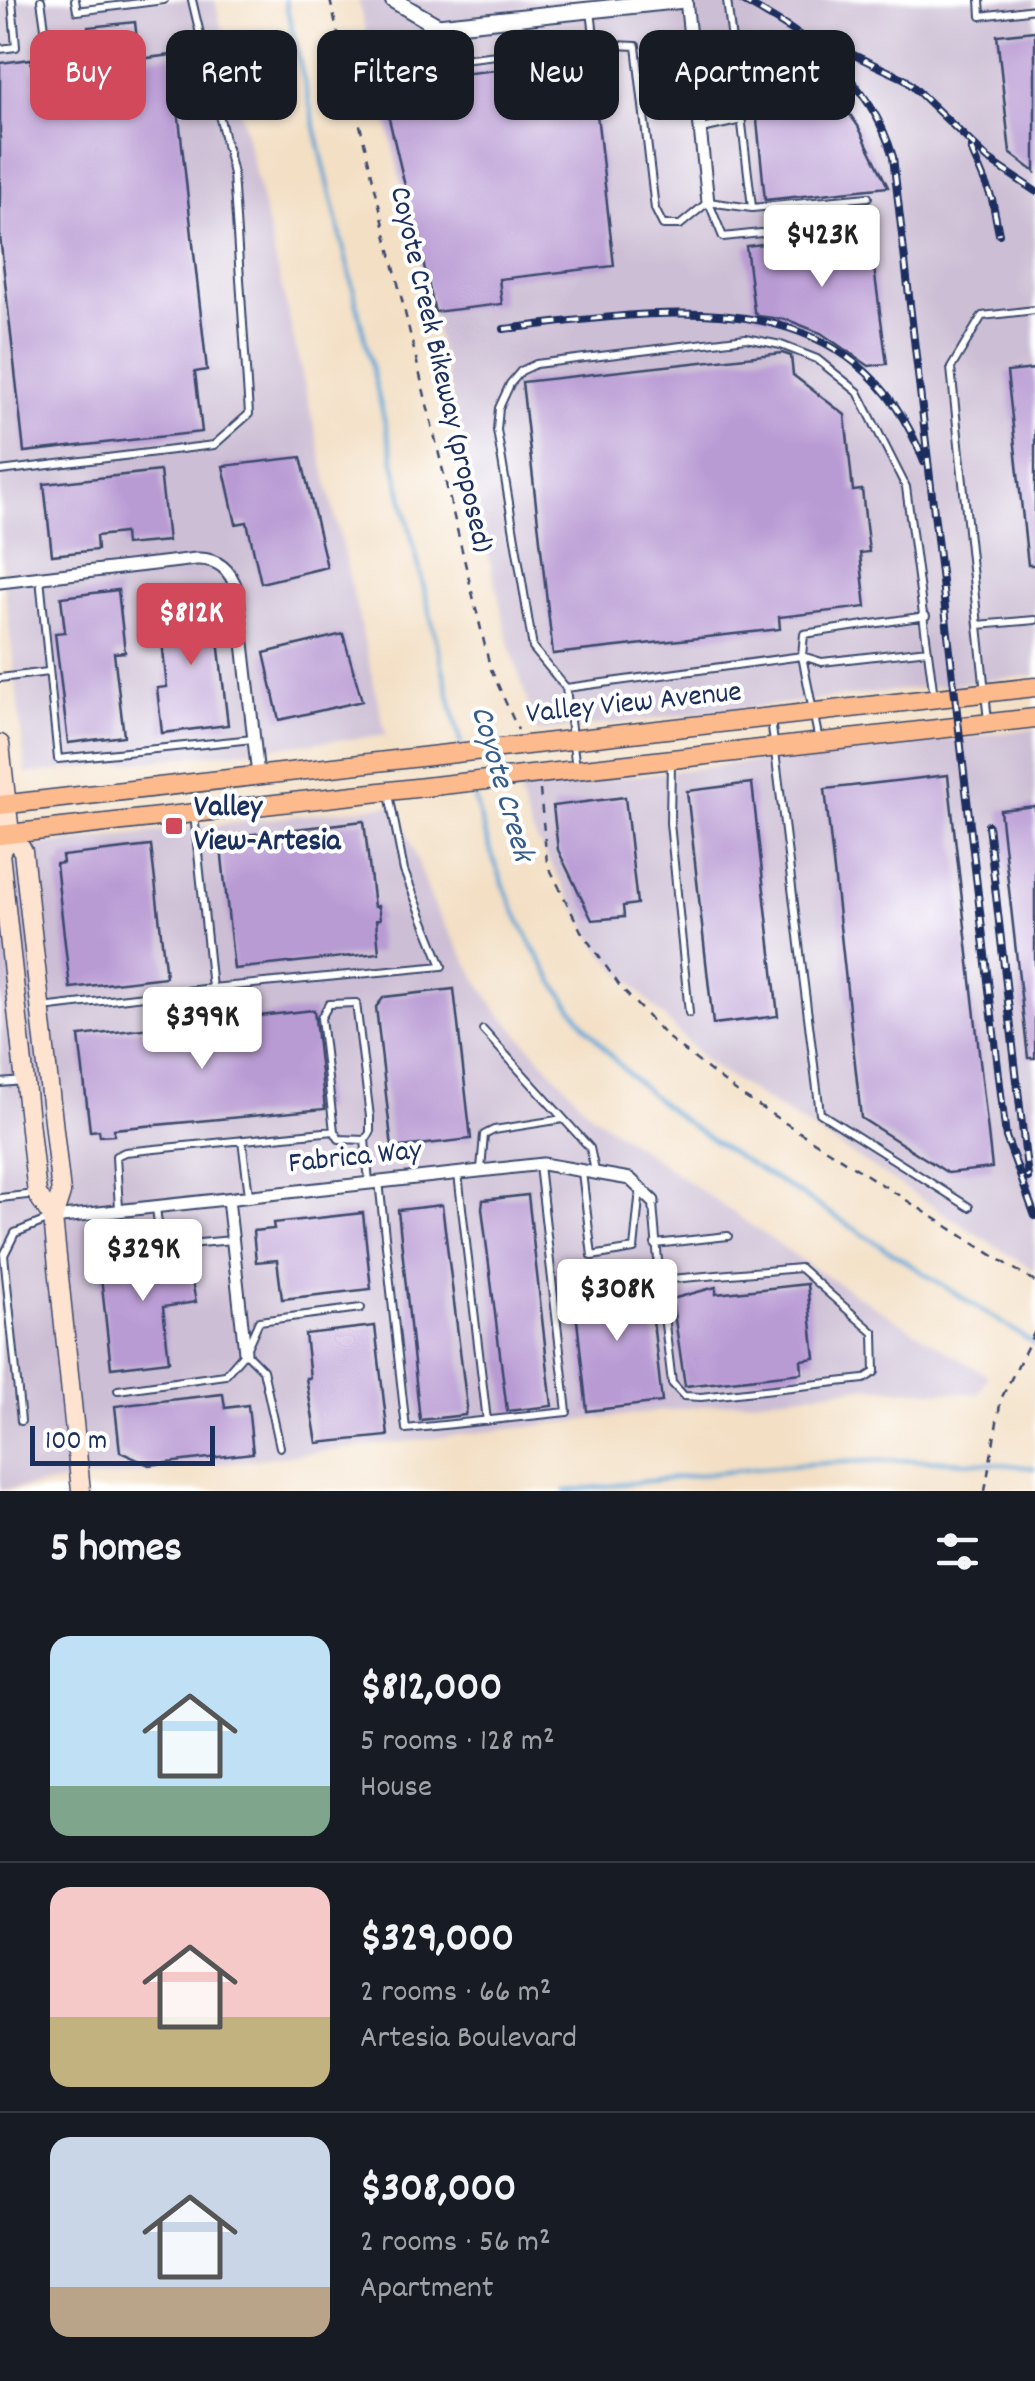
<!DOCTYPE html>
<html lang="en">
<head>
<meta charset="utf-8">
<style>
	:root { --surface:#171b24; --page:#242831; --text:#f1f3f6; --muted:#9ea1a6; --line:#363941; --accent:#d1495b }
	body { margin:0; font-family:Dekko,sans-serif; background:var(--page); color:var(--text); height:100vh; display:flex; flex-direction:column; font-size:38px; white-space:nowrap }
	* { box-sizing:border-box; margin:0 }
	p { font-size:32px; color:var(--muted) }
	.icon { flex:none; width:55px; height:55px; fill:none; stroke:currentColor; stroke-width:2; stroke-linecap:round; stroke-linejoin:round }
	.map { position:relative; height:1491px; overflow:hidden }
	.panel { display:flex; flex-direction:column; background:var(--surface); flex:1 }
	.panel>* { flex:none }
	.hud { position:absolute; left:30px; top:30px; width:975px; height:90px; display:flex; gap:20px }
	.scale { position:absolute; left:30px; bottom:25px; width:185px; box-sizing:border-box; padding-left:10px; border:5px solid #1b2f5e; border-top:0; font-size:28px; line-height:35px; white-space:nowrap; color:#1b2f5e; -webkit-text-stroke:8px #fff; paint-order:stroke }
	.price { position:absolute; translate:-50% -85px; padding:0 22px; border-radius:10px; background:#fff; color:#222; font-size:32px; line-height:65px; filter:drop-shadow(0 2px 5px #0008) }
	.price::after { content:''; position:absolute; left:50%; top:60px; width:30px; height:22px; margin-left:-15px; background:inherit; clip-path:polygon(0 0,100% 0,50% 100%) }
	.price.current { background:var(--accent); color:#fff }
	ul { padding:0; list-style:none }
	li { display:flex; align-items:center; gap:30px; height:250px; padding:0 50px }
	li+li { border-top:2px solid var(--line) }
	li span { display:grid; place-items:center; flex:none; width:280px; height:200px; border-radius:20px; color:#555 }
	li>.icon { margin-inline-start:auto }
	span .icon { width:120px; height:120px; fill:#fffc; stroke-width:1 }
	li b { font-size:42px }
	h2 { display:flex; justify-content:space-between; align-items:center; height:120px; padding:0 50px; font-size:42px }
	.chip { padding:0 35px; border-radius:20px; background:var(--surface); box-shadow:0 2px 8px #0004; font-size:35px; line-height:90px }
	.chip.current { background:var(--accent); color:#fff }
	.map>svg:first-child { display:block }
</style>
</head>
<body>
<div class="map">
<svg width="1035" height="1491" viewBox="0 0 1035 1491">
	<rect width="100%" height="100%" fill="#fff"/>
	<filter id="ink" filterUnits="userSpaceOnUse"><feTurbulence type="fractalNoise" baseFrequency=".01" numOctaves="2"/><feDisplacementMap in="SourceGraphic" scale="20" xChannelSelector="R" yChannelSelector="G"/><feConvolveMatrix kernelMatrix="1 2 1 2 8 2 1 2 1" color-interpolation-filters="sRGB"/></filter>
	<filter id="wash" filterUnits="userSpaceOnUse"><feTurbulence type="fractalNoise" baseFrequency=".0048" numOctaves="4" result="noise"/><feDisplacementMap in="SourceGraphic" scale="40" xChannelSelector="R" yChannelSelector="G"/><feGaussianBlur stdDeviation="2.25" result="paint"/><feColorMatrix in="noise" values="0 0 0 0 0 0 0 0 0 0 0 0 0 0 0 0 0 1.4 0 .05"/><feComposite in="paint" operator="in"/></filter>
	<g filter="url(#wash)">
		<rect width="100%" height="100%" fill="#f3dfc4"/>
		<path fill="#ccbed4" d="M 0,0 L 215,0 L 386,735 L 26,774 L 0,546 Z
			M 358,0 L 1035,0 L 1035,675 L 537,732 L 510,646 Z
			M 1035,729 L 1035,1271 L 706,1062 L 601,951 L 530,828 L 518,789 Z
			M 397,804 L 434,907 L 495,1008 L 592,1115 L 813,1268 L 988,1376 L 979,1394 L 862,1387 L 0,1490 L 0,850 Z"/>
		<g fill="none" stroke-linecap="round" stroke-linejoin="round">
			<path stroke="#5ea3d3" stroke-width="4" d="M 285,0 L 461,745
				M 472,788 C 504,918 573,1040 683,1120 C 723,1150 769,1175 811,1201 C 886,1249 960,1296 1035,1344
				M 565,1491 C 722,1473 877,1447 1035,1468"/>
		</g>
		<g id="blocks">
			<path fill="#b99bd4" d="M 135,22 L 139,59 L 172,55 L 207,370 L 195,372 L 202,432 L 24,452 L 0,236 L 0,63 L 31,59 L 32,71 L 92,64 L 88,27 Z
				M 1035,31 L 1035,172 L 1010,153 L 997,35 Z
				M 782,46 L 828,83 L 858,126 L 888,187 L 765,200 L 750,50 Z
				M 591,60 L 614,266 L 499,279 L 502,304 L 435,312 L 386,106 L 462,98 L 460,74 Z
				M 869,231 L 887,364 L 869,366 L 821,333 L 788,320 L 758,316 L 754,311 L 746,246 Z
				M 782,353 L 791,356 L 793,375 L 845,415 L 853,491 L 862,490 L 869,552 L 860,553 L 866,607 L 779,617 L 780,629 L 553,654 L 522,382 Z
				M 1035,369 L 1035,565 L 1028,565 L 1007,372 Z
				M 301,457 L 327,567 L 261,583 L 247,522 L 236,524 L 223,466 Z
				M 160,471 L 168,541 L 125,545 L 124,533 L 96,536 L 97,550 L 52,555 L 44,484 Z
				M 118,590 L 125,652 L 114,653 L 124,736 L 68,743 L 55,633 L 65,632 L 61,597 Z
				M 213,598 L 228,725 L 162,733 L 157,688 L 167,687 L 158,604 Z
				M 343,634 L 362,701 L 279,720 L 264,653 Z
				M 948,775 L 992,1168 L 948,1173 L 861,1118 L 825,789 Z
				M 752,783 L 778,1016 L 713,1024 L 687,791 Z
				M 625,797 L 637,904 L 623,906 L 624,917 L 592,920 L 558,850 L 553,806 Z
				M 1035,806 L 1035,1058 L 1028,1058 L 1000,810 Z
				M 364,821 L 374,907 L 378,906 L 380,919 L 376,920 L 379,953 L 234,969 L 220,838 Z
				M 151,846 L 166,977 L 70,988 L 56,864 L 63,863 L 62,856 Z
				M 454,989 L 471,1139 L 392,1148 L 376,1007 L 384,997 Z
				M 314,1010 L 325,1109 L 114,1129 L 114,1135 L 100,1136 L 99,1130 L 90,1131 L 79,1036 Z
				M 528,1195 L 552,1406 L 507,1411 L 482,1208 L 483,1200 Z
				M 442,1205 L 467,1407 L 465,1415 L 420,1420 L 398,1210 Z
				M 363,1213 L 371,1289 L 282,1299 L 277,1260 L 256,1262 L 253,1231 L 274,1229 L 273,1223 Z
				M 186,1251 L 196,1302 L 163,1307 L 169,1361 L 111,1368 L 99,1259 Z
				M 624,1274 L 625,1287 L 649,1285 L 662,1402 L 587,1411 L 573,1284 Z
				M 807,1284 L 815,1358 L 801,1360 L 802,1373 L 685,1386 L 672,1299 L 716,1287 L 716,1294 Z
				M 375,1326 L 388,1436 L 317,1443 L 306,1378 L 310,1378 L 305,1334 Z
				M 223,1394 L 225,1408 L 248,1405 L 253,1453 L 149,1465 L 120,1452 L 115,1406 Z"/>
		</g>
	</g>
	<g filter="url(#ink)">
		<use href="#blocks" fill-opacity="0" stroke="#3b496d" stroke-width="2.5"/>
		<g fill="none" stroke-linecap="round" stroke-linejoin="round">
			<defs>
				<path id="service" d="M 41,0 L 48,49
					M 75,0 L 77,11 L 164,0
					M 727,0 L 752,207
					M 980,0 L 981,16 L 1035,9
					M 591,11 L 595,44
					M 437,27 L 431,42 L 438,56 L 453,60 L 595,44 L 636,46 L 655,209 L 663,225 L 680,225 L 708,202 L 752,208 L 868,197
					M 0,49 L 16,47 L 12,0
					M 702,129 L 742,120
					M 709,203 L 723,237 L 761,233
					M 0,471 L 214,445 L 249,414 L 233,174 L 192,0
					M 40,578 L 58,759 L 253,739
					M 978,625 L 1035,620
					M 0,678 L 48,672
					M 566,688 L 533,648 L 497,430 L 499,408 L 510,384 L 521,371 L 536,364 L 746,338 L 781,345 L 817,359 L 858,392 L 906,487 L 934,697
					M 771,719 L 820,1113 L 969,1207
					M 988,721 L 951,368 L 982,316 L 1035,310
					M 819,741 L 802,656 L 804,634 L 926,616
					M 671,761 L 670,823 L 689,1013
					M 576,769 L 566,688 L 802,656 L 822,662 L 928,650
					M 194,814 L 212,988 L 442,966 L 404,871 L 389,794
					M 42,1008 L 212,988
					M 483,1030 L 590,1148 L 595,1171
					M 0,1083 L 24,1081
					M 334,1131 L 321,1018 L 329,1004 L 356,1003 L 370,1117 L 370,1133 L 365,1140
					M 242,1140 L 249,1195
					M 481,1169 L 484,1135 L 494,1130 L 563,1119
					M 582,1172 L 592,1256 L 634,1249 L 640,1189
					M 458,1174 L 487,1421
					M 379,1181 L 406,1429 L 567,1412 L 539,1165
					M 0,1198 L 36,1194
					M 653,1202 C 657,1263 665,1323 672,1383 L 684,1396 L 701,1397 L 864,1379 L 875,1372 L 874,1333 L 800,1268 L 659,1280
					M 156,1208 L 161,1247
					M 119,1209 L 116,1156 L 125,1152 L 334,1131 L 339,1139 L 365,1140 L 369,1182
					M 655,1244 L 728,1236
					M 113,1251 L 232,1240
					M 246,1353 L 263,1370 L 280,1447
					M 118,1390 L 225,1375 L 245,1352 L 259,1321 L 361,1308
					M 21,1421 L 4,1255 L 15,1233 L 52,1218"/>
				<path id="minor" d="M 686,0 L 708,202
					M 0,582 L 196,559 C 218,558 230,569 237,590 L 258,775
					M 228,1199 L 245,1352
					M 53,1218 L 543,1164 L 630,1179 L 653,1201"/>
				<path id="tertiary" d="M 393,0 L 438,26 L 684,0"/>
				<path id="secondary" d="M 0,744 L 10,834 L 0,853 L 37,1194 L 53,1218
					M 10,834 L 23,851 L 61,1193 L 53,1218 L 81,1491"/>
				<path id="primary" d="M 0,805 L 1035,687
					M 0,835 L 1035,718"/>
			</defs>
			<use href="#service" stroke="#3b496d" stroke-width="10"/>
			<use href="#minor" stroke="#3b496d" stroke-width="15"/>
			<use href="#tertiary" stroke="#3b496d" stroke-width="19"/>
			<use href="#secondary" stroke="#3b496d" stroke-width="21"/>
			<use href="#primary" stroke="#3b496d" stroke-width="21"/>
			<path stroke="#3b496d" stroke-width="2.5" stroke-dasharray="8 8" stroke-linecap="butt" d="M 330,0 L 490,667 L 518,730
				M 540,790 L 547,863 L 581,931 L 622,989 L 667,1037 L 738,1093 L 1035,1282
				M 985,1491 L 1001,1399 L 1035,1331"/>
			<use href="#service" stroke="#fff" stroke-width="6"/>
			<use href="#minor" stroke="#fff" stroke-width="11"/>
			<use href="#tertiary" stroke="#fff" stroke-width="15"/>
			<use href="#secondary" stroke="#fee3d1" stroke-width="18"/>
			<use href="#primary" stroke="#fcba8d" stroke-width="18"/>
			<defs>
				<path id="rail" d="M 741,0 C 810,38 869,76 893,157 L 1006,1137 L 1035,1216
					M 824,41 L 905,79 L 988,159 L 1035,191
					M 971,149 L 992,199 L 999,234
					M 504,329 C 661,311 853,274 924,462
					M 988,825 L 1028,1178"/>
			</defs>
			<use href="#rail" stroke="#1b2f5e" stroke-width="8"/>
			<use href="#rail" stroke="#fff" stroke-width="4" stroke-dasharray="11" stroke-linecap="butt"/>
		</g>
	</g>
	<rect fill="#d1495b" stroke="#fff" stroke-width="4" x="164" y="816" width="20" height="20" rx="5"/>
	<g text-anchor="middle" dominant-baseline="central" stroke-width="8" stroke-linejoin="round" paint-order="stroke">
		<g font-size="30" fill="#1b2f5e" stroke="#fff">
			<text transform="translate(439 370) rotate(77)">Coyote Creek Bikeway (proposed)</text>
			<text transform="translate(634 705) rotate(-6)">Valley View Avenue</text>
			<text transform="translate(355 1159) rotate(-6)">Fabrica Way</text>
		</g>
		<g font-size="30" font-weight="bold" fill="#1b2f5e" stroke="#fff" text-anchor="start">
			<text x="194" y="809">Valley<tspan x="194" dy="34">View-Artesia</tspan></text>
		</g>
		<g font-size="32" font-style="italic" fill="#365d8d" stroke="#fff">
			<text transform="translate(500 784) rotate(74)">Coyote Creek</text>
		</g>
	</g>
</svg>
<div class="scale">100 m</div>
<b class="price" style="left:822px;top:290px">$423K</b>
<b class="price current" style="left:191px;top:668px">$812K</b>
<b class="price" style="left:202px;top:1072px">$399K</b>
<b class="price" style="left:143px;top:1304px">$329K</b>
<b class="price" style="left:617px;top:1344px">$308K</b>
<div class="hud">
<a class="chip current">Buy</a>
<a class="chip">Rent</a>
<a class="chip">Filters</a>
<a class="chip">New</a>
<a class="chip">Apartment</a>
</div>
</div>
<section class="panel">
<h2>5 homes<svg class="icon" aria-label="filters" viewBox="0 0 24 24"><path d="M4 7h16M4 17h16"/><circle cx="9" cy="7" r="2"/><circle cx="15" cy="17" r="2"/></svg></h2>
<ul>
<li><span style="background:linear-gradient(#bfe0f5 75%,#7fa58c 0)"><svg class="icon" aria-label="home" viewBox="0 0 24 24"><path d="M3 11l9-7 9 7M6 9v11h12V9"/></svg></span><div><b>$812,000</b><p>5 rooms · 128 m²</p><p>House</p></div></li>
<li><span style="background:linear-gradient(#f6c9c9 65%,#c2b280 0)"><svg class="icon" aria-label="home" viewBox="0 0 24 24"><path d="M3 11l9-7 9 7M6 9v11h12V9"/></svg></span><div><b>$329,000</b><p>2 rooms · 66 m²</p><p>Artesia Boulevard</p></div></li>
<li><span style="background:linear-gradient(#c9d6e8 75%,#b9a48a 0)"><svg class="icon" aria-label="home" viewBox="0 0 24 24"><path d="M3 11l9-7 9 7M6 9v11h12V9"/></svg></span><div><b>$308,000</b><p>2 rooms · 56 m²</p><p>Apartment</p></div></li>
</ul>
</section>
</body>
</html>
